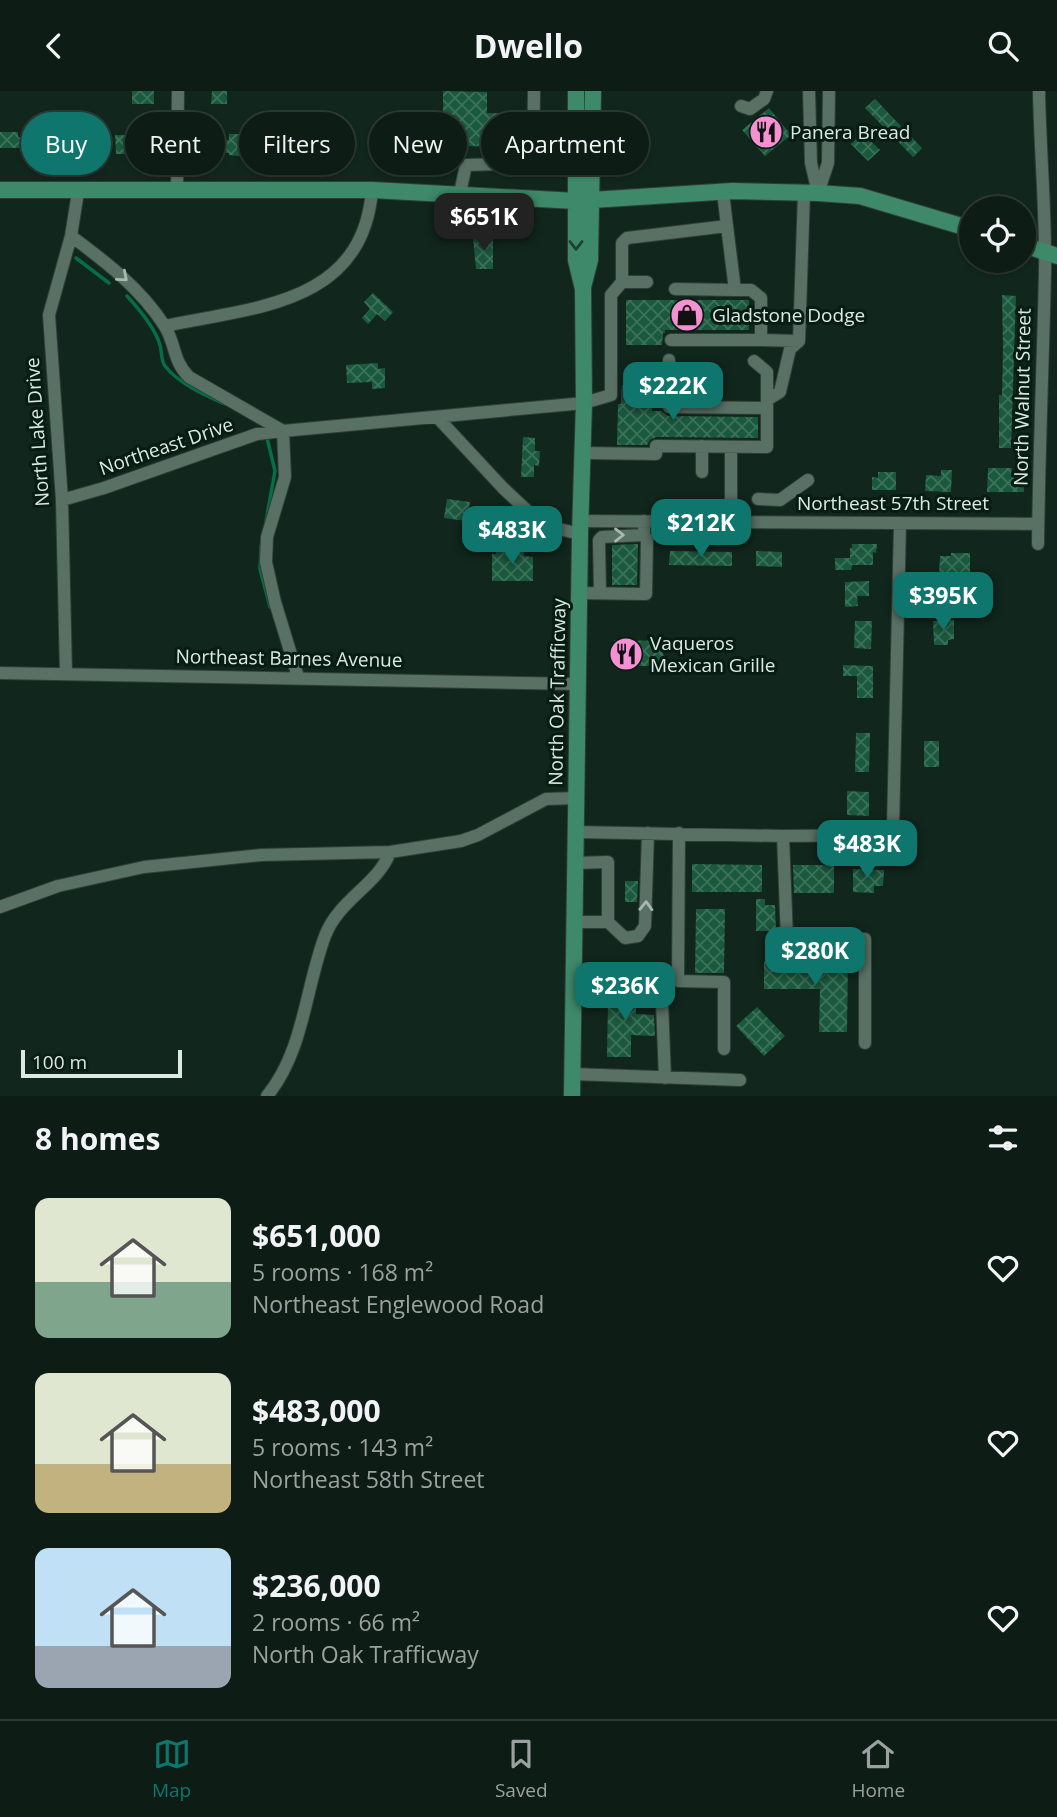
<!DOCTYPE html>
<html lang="en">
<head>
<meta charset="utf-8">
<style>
	:root { --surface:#0d1c15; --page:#16251e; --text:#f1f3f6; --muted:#9aa1a0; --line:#2d3a34; --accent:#0f766e }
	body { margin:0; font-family:"Open Sans",sans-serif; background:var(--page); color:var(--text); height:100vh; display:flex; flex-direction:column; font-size:26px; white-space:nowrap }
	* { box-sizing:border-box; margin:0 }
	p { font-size:23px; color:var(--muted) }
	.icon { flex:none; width:38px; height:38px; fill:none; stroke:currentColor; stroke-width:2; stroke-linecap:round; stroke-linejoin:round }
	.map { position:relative; height:1005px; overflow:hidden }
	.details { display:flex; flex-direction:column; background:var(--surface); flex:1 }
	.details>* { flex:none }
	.hud { position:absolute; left:21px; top:21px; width:700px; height:63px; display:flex; gap:14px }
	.fabs { position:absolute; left:959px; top:105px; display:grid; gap:14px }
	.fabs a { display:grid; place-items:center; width:77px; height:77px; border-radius:50%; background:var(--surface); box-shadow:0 2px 5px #0004,0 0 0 2px var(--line); font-size:35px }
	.scale { position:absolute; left:21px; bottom:18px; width:161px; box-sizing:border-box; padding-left:7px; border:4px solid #dce9e1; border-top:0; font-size:19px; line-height:24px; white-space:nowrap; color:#dce9e1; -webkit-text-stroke:5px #071c12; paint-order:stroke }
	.price { position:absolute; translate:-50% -60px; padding:0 16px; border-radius:14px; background:var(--accent); color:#fff; font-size:23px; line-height:46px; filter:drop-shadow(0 2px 4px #0008) }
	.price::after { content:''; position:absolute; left:50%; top:42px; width:21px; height:16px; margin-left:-10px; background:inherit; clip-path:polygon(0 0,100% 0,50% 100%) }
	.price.active { background:#222; color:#fff }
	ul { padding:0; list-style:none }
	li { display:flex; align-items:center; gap:21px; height:175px; padding:0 35px }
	li span { display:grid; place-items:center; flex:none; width:196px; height:140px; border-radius:14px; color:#555 }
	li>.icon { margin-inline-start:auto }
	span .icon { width:84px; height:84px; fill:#fffc; stroke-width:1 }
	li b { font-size:30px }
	h2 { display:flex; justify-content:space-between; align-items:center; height:84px; padding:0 35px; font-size:30px }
	.pill { padding:0 24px; border-radius:32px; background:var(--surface); box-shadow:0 2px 5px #0004,0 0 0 2px var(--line); font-size:24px; line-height:63px }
	.pill.active { background:var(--accent); color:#fff }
	header { display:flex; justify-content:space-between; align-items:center; height:91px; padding:0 35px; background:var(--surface); font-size:32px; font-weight:700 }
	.tab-bar { display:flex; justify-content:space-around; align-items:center; height:98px; border-top:2px solid var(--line); background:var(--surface); font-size:19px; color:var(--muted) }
	.tab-bar a { display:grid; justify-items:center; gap:4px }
	.tab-bar .active { color:var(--accent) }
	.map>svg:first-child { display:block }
</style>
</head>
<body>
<header><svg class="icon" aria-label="back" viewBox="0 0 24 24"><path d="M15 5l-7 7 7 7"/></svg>Dwello<svg class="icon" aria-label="search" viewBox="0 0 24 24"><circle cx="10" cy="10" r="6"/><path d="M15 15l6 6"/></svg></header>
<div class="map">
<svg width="1057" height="1005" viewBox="0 0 1057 1005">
	<defs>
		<pattern id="building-cross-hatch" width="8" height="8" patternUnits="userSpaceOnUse" patternTransform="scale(1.75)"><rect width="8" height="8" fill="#1b593e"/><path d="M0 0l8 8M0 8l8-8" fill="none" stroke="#3c715a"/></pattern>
	</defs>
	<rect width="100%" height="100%" fill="#11261c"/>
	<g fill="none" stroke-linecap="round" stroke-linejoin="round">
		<path stroke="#056d48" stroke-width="3.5" d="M 76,167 L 109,192
			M 127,205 C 139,218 155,237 160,254 C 162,261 161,270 165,275 C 179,293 205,304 225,313
			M 266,430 L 275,380 L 267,347
			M 261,455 L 260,478 L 270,516"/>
	</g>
	<path fill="url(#building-cross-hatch)" d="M 132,0 L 154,0 L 154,13 L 132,13 Z
		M 212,0 L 227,0 L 227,13 L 211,13 Z
		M 443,0 L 487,1 L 487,22 L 525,23 L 524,61 L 511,61 L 510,56 L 463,55 L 462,66 L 443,64 Z
		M 875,8 L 922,57 L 913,66 L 865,17 Z
		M 769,17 L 791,44 L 765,65 L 742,39 Z
		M 135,36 L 154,36 L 154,59 L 144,60 L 144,63 L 116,63 L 115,44 L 135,44 Z
		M 0,41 L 18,41 L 18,46 L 89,46 L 89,60 L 76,59 L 76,62 L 27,62 L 27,57 L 0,57 Z
		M 862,42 L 880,59 L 868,70 L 851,53 Z
		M 229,43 L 239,43 L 239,49 L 256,49 L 257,67 L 229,64 L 229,62 L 209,61 L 209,67 L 198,66 L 198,48 L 229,49 Z
		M 493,146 L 493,178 L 476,178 L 473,147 Z
		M 373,202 L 393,221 L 385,230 L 377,223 L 368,233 L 362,227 L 370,218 L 364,211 Z
		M 1002,204 L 1016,205 L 1011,357 L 999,357 L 999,304 L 1002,304 L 1003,258 Z
		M 626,209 L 749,209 L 749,239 L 665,239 L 665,242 L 663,242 L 662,254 L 626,254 Z
		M 378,272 L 378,278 L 385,277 L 385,297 L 372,298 L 372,291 L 347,292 L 346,274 Z
		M 622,294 L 652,295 L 645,299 L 644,308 L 652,313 L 652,320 L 661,320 L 668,325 L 758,326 L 758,347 L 656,346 L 650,349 L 647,354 L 617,354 L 618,313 L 621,313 Z
		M 523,346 L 535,347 L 535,360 L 540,360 L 539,375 L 534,374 L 534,386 L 521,386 Z
		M 988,377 L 1012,377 L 1011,386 L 1024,386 L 1024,401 L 987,401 Z
		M 941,379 L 952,379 L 951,401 L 925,400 L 926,384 L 941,385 Z
		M 878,381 L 896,381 L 896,399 L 872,399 L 872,386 L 878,387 Z
		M 447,408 L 470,411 L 467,430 L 444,427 Z
		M 638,453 L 637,494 L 612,494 L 612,454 Z
		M 852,453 L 877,453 L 876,462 L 873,461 L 873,474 L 852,474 L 851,479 L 835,479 L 835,467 L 850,467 L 850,457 L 852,457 Z
		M 496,457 L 524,458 L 524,465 L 533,466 L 533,490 L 492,490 L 492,463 L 496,463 Z
		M 670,460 L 732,461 L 732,475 L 669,474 Z
		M 756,460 L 782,461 L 782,476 L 756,475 Z
		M 951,462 L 970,462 L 970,482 L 939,482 L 940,465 L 951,465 Z
		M 869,490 L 869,505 L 857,505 L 858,515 L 845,516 L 845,491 Z
		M 954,529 L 954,548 L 948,549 L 948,554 L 934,554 L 933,530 Z
		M 855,530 L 872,530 L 871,558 L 854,557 Z
		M 614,549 L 664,550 L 663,575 L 614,575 Z
		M 843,574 L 873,575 L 873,607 L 857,607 L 857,585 L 843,585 Z
		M 856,642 L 870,642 L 869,681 L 855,681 Z
		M 924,650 L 939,650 L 939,676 L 924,676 Z
		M 847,700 L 869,701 L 869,725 L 847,724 Z
		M 692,773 L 762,774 L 762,801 L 692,801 Z
		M 793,774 L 834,774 L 834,802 L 794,802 Z
		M 853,778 L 884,779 L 883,795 L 874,795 L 874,802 L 853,801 Z
		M 625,790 L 638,790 L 637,811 L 625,811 Z
		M 756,808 L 765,808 L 765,814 L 775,814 L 776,840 L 756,840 Z
		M 696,818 L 725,818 L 724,882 L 695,882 Z
		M 764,870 L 848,871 L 847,941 L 819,941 L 820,898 L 764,898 Z
		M 606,897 L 636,898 L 636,923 L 654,924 L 655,945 L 631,944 L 631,966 L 607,966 L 608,912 L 605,912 Z
		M 757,916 L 785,945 L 764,965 L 736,935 Z"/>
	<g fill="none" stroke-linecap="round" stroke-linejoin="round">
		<path stroke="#2f433a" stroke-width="12" stroke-dasharray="12 6" stroke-linecap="butt" d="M 621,304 L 652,304"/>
		<defs>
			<path id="minor" d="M 809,0 L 811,72 L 818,102
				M 741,15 L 750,18 L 764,8 L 767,0
				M 177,98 L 178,0
				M 460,102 L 466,74 L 533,72 L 534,0
				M 818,102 L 828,72 L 829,0
				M 727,135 L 735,199 L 751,199 L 761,207 L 761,249 L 799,250 L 804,102
				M 71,145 C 106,171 140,197 164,234 C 176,252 172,269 189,286 L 283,340 L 584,312 L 611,304 L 611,204 L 622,191 L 622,152 L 627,147 L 727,135 L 723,101
				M 622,191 L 647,191
				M 675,198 L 735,199
				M 165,235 C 254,216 363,214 372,99
				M 671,249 L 761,249
				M 669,269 L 669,316 L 767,317
				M 652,304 L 669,304
				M 767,309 L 780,301 L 790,258 L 799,250
				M 437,326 L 503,397 L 535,427 L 559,438 L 580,443
				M 731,356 L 731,430
				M 583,362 L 656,363 L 656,355 L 767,356 L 767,281 L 754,270
				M 702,381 L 702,355
				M 758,408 L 780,409 L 808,389
				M 62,409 L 104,397 L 257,343 L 283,340 L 285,386 L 267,446 L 266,471 L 275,511 L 298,586
				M 580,430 L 1038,433
				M 1038,453 C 1039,362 1043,271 1045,181 C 1046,120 1040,60 1039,0
				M 579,502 L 646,503 L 647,448 L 644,444 L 644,430
				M 600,502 L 599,449 L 602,446 L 644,444
				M 0,582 L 578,593
				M 66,582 L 62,409 L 49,224 L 71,145 L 78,101
				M 576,741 L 783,745 L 887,744 L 893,736 L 900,432
				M 679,742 L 678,890 L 724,891 L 724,958
				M 783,745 L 787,848 L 865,848 L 865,952
				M 0,816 L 58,795 L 144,776 L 261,764 L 390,761 L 461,750 L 478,744 L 546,708 L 576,707
				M 575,831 L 608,831 L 608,771 L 575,772
				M 608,831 L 625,847 L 638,845 L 645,835 L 648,742
				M 662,911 L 665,987
				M 573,983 L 740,989
				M 267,1005 C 304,960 305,898 325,845 C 339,808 378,794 390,761"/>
			<path id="major" d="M 0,99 L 372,99 L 576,110 L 732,100 L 818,102 L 860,105 L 971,138
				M 1024,154 L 1057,165
				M 583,196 L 590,169 L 593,0
				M 572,1005 L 580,443 L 584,312 L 583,198 L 576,169 L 576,0"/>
		</defs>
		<use href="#minor" stroke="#303f36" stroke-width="14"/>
		<use href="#major" stroke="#303f36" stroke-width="18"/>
		<use href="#minor" stroke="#597064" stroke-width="12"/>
		<use href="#major" stroke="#3e8969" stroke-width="16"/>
	</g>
	<defs><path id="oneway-chevron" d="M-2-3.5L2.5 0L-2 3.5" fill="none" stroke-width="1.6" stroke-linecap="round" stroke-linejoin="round" transform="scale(1.75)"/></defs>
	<use stroke="#1a4230" href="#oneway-chevron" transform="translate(576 154) rotate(90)"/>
	<g stroke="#a8b9af">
		<use href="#oneway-chevron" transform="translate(123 186) rotate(41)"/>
		<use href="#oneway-chevron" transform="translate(619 444)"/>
		<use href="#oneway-chevron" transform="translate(646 815) rotate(-88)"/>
	</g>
	<defs>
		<symbol id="restaurant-disc" viewBox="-11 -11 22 22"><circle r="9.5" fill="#f591d3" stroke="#071c12"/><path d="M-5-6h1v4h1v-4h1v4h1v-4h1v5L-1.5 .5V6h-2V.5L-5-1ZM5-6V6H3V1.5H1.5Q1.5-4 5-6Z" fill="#111"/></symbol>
		<symbol id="shop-disc" viewBox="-11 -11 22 22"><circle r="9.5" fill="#f591d3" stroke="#071c12"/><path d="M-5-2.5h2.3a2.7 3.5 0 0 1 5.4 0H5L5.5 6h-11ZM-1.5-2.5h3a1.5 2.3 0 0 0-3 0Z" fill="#111"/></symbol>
	</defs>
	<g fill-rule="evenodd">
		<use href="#restaurant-disc" x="747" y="22" width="38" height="38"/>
		<use href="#shop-disc" x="668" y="205" width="38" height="38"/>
		<use href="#restaurant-disc" x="607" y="544" width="38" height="38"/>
	</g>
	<g text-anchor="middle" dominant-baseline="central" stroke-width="6" stroke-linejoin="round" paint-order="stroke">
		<g font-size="19" fill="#dce9e1" stroke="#071c12" text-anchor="start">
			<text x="790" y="41">Panera Bread</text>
			<text x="712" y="224">Gladstone Dodge</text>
			<text x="650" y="552">Vaqueros<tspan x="650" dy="22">Mexican Grille</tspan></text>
		</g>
		<g font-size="19" fill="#dce9e1" stroke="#071c12">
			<text transform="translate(1022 306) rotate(-89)">North Walnut Street</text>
			<text transform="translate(37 341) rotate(-94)">North Lake Drive</text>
			<text transform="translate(166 355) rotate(-19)">Northeast Drive</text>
			<text x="893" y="412">Northeast 57th Street</text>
			<text transform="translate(289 567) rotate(1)">Northeast Barnes Avenue</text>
			<text transform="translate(557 601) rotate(-89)">North Oak Trafficway</text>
		</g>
	</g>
</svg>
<div class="fabs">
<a><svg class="icon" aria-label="locate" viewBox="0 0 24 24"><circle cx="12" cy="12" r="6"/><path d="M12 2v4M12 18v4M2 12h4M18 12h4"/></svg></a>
</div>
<div class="scale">100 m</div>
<b class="price active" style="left:484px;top:162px">$651K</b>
<b class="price" style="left:673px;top:331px">$222K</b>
<b class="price" style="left:701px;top:468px">$212K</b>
<b class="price" style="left:512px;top:475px">$483K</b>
<b class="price" style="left:943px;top:541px">$395K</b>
<b class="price" style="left:867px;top:789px">$483K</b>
<b class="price" style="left:815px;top:896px">$280K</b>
<b class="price" style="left:625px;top:931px">$236K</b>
<div class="hud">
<a class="pill active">Buy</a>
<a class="pill">Rent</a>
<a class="pill">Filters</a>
<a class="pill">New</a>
<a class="pill">Apartment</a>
</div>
</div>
<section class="details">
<h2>8 homes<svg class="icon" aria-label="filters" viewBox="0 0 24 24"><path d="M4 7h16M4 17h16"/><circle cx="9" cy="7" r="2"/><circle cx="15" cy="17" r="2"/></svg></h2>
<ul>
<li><span style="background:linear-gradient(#dfe7d0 60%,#7fa58c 0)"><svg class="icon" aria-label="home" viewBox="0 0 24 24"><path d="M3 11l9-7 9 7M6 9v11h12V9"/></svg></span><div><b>$651,000</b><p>5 rooms · 168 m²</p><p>Northeast Englewood Road</p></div><svg class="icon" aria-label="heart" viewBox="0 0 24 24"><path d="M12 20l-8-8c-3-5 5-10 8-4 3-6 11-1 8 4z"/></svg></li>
<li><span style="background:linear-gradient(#dfe7d0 65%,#c2b280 0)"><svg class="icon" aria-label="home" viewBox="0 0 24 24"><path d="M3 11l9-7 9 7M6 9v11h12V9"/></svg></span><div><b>$483,000</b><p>5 rooms · 143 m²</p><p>Northeast 58th Street</p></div><svg class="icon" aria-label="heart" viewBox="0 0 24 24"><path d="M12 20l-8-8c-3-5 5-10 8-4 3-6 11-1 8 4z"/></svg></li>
<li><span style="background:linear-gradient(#bfe0f5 70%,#9aa5b1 0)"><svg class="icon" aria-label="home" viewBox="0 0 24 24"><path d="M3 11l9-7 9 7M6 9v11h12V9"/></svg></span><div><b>$236,000</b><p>2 rooms · 66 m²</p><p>North Oak Trafficway</p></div><svg class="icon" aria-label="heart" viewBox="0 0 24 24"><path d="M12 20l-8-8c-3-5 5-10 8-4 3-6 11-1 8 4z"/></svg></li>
</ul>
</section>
<nav class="tab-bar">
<a class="active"><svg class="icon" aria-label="map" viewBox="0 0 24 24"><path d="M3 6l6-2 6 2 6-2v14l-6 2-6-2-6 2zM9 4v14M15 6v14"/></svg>Map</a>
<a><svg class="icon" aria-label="saved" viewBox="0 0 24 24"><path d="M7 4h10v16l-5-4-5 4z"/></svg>Saved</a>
<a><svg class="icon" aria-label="home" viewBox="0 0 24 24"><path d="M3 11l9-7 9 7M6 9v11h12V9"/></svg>Home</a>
</nav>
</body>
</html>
